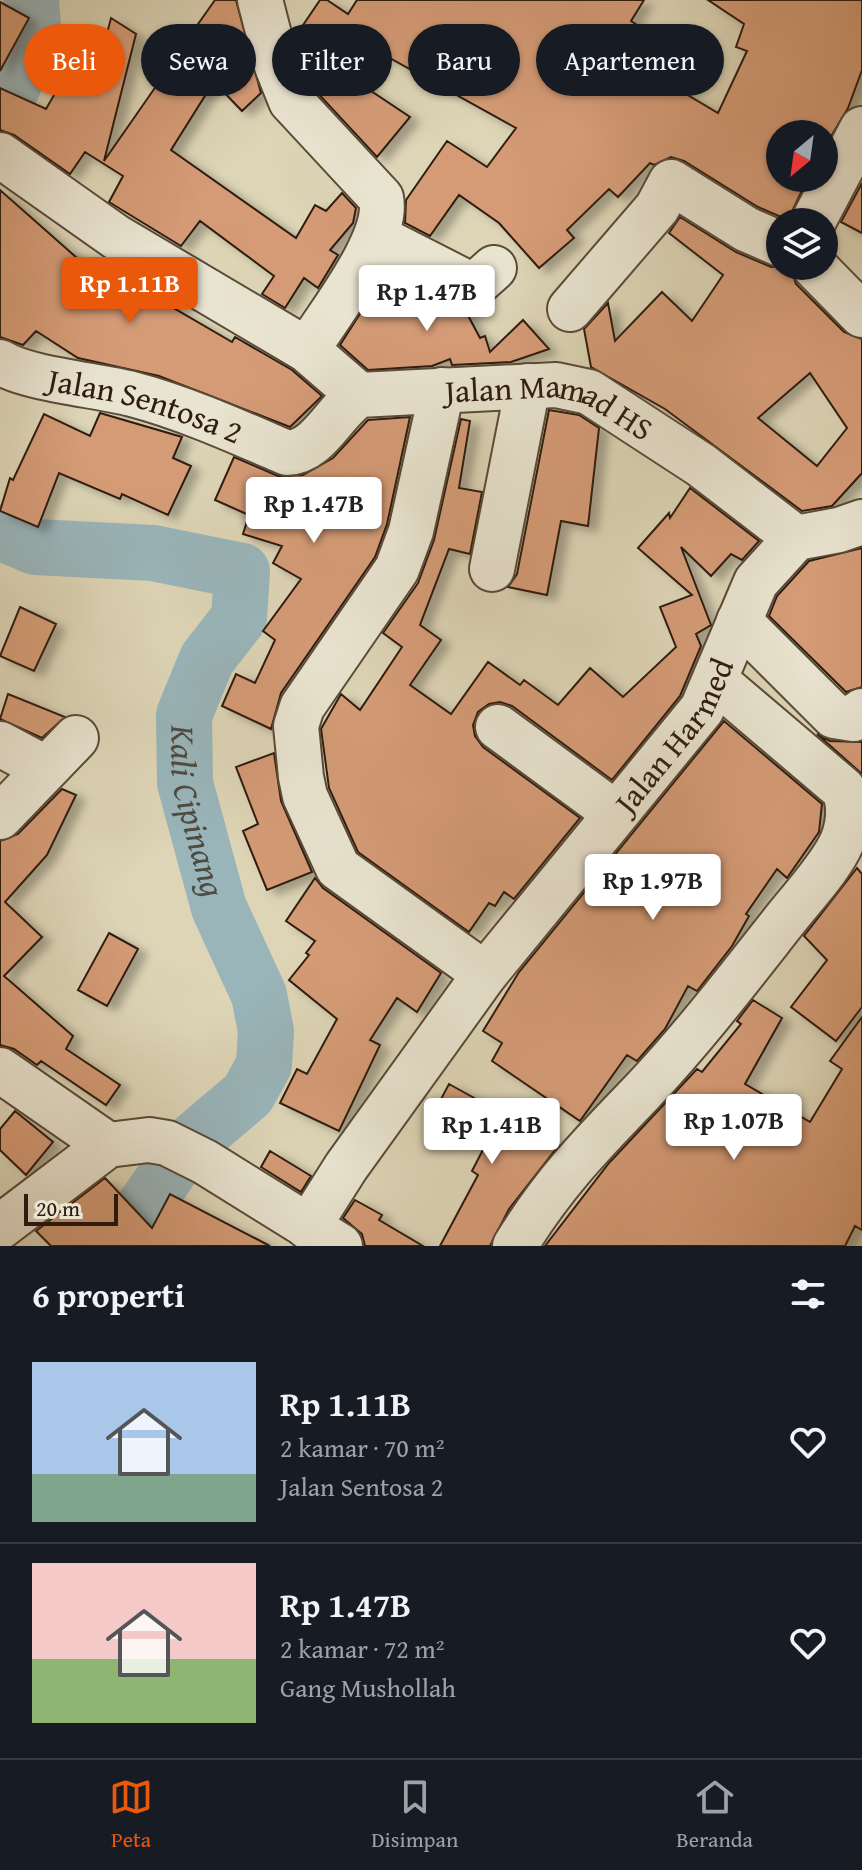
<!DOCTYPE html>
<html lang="id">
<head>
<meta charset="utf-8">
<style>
	:root { --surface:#171b24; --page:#242831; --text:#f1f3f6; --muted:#9ea1a6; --line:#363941; --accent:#ea580c }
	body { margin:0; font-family:"Gentium Book Plus",serif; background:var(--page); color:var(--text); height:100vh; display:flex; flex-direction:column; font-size:30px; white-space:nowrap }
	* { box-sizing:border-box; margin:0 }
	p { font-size:26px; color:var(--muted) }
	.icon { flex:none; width:44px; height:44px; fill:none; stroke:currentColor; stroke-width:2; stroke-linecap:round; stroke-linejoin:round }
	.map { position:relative; height:1246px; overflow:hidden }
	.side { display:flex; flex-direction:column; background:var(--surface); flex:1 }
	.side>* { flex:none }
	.guide { position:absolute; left:24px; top:24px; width:814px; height:72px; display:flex; gap:16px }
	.needle { width:52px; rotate:209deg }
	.controls { position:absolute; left:766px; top:120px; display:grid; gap:16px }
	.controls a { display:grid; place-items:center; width:72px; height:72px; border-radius:50%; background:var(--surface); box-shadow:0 2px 6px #0004; font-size:40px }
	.scale { position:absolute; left:24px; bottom:20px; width:94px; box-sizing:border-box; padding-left:8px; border:4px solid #2f1c0f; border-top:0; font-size:22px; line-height:28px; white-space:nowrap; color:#2f1c0f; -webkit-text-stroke:6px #e9e4d0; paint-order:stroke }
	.price { position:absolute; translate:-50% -68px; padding:0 18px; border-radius:8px; background:#fff; color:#222; font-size:26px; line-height:52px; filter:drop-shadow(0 2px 4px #0008) }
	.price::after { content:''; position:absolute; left:50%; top:48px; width:24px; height:18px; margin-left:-12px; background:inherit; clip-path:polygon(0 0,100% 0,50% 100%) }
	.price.selected { background:var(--accent); color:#fff }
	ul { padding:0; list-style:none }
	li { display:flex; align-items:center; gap:24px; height:200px; padding:0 32px }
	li+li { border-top:2px solid var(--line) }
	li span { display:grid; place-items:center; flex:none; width:224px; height:160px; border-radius:0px; color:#555 }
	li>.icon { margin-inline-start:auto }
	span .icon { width:96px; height:96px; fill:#fffc; stroke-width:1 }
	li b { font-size:34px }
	h2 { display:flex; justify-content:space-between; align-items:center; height:96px; padding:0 32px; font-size:34px }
	.pill { padding:0 28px; border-radius:36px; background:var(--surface); box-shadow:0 2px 6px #0004; font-size:28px; line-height:72px }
	.pill.selected { background:var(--accent); color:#fff }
	.dock { display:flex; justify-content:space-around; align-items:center; height:112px; border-top:2px solid var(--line); background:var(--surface); font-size:22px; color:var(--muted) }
	.dock a { display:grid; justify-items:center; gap:4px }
	.dock .selected { color:var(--accent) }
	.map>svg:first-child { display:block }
</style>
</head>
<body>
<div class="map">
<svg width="862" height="1246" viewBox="0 0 862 1246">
	<defs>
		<filter id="shadow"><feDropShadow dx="9" dy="5" stdDeviation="4" flood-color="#0004"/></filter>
	</defs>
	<rect width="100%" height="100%" fill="#ddd5b6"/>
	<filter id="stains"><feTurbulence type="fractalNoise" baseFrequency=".0025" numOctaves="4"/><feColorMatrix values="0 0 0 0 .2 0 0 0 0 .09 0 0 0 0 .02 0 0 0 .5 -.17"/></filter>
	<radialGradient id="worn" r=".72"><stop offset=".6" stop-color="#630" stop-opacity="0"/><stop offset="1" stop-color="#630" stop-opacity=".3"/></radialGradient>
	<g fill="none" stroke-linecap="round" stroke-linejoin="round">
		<g stroke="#99b5ba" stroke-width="56">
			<path d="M 0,114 L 34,40 L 31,0"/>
			<path id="s1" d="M 0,532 L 35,547 L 153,553 L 242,571 L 239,618 L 207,659 L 184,715 L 185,783 L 219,908 L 259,995 L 266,1031 L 264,1065 L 248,1094 L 187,1146 L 116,1246"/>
		</g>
	</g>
	<path fill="#d49b76" stroke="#2f1c0f" stroke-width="2" fill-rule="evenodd" filter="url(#shadow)" d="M 215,0 L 236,0 L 261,93 L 242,111 L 216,84 L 196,27 Z
		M 320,0 L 327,0 L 348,14 L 357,0 L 644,0 L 631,21 L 643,29 L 624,57 L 718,113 L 747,51 L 736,47 L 744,24 L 708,0 L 862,0 L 862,70 L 848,108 L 824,148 L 824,134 L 780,134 L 780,178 L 808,178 L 788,220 L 758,207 L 684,161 L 671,157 L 654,165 L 650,163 L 618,197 L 609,189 L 567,230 L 574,238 L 539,268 L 499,223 L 459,195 L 430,236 L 405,223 L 406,200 L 447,141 L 487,167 L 516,128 L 350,36 L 332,65 L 410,117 L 377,157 L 312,87 L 301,58 L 295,37 Z
		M 0,2 L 29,18 L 0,71 Z
		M 111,18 L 136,34 L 104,161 L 175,59 L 213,83 L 171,150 L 296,238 L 315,205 L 326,211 L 342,193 L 356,208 L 353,223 L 330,250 L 338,255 L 318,288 L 304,278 L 285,308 L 262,294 L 274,276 L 200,221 L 181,246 L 109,202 L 123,176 L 85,152 L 70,174 L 14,135 L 0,130 L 0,88 L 46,109 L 73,62 L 96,75 Z
		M 862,183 L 862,233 L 841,222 Z
		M 0,190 L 94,273 L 103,258 L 163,294 L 160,300 L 232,342 L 235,337 L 292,370 L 322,396 L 290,427 L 159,376 L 78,358 L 36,331 L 23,345 L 0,337 Z
		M 680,217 L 736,252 L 771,267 L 790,266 L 796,284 L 844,332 L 862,339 L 862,473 L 832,506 L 802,511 L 665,409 L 591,367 L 584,329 L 608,303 L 615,341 L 662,292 L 692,321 L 723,275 L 669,233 ZM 810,373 L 847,428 L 817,466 L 758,418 Z
		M 403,278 L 464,308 L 480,338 L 485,336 L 490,352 L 523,320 L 549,349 L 511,362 L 452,365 L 450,359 L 432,366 L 368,370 L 340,345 L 381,281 L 396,290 Z
		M 549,410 L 579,415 L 599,428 L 588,526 L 561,521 L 547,595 L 508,587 L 517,574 Z
		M 100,413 L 182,437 L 173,458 L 191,466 L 168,515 L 122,494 L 120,499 L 59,473 L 38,527 L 0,511 L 10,478 L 13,480 L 44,414 L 90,436 Z
		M 410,417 L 387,524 L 375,557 L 281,693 L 271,729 L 222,706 L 236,674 L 255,683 L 275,640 L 263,631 L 301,579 L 273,563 L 282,546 L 243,534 L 249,515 L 215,500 L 234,457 L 278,476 L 303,475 L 333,458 L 368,420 Z
		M 461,419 L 470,421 L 459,488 L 482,492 L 470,554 L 449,549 L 420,625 L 441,640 L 410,685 L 451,714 L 488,662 L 520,685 L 524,680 L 558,705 L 590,668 L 623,697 L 676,647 L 660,607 L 692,595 L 638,548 L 669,513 L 670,518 L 690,488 L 759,541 L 742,560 L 731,554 L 711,576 L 681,547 L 711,625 L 696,634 L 701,646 L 680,696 L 612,780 L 512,706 L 500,702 L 489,704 L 478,712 L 473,725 L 475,736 L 483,747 L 580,818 L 514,899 L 504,892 L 495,906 L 489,903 L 469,932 L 358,852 L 329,788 L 321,729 L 341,694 L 360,710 L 402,647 L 383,633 L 418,583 L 434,540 Z
		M 862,548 L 862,687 L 846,692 L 769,616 L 777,596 L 809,561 Z
		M 20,607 L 56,624 L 34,671 L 0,656 Z
		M 8,694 L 65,717 L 42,738 L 0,719 Z
		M 724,721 L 822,804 L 819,832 L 787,878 L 777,869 L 746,914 L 749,916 L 732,946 L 697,991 L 688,986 L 665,1029 L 637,1061 L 627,1055 L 580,1121 L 492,1061 L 502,1043 L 483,1031 L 519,972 Z
		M 817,734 L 830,741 L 862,742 L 862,774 Z
		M 274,753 L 281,801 L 312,872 L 267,890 L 243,831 L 258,824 L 236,767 Z
		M 62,789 L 76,795 L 47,855 L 5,902 L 42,937 L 4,976 L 73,1036 L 66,1049 L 120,1085 L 106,1105 L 41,1061 L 37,1065 L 14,1049 L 0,1045 L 0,841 L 18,834 Z
		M 857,868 L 862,874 L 862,1007 L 836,1041 L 791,1007 L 827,960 L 804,936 Z
		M 315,878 L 323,888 L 441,973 L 417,1012 L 397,998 L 370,1040 L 380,1045 L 339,1131 L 280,1103 L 297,1069 L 307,1074 L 337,1019 L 289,980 L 309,955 L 306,953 L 315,941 L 286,921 Z
		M 109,933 L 138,949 L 107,1006 L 78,990 Z
		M 753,1000 L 782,1018 L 745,1084 L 810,1122 L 842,1069 L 830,1061 L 862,1017 L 862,1230 L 855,1226 L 845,1246 L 545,1246 L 609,1163 L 697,1069 L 702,1072 L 741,1024 L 737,1021 Z
		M 449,1084 L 559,1145 L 509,1209 L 490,1246 L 440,1246 L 478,1175 L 472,1171 L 487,1142 L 433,1114 Z
		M 15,1111 L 53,1142 L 26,1175 L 0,1150 L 0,1129 Z
		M 270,1151 L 311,1176 L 301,1192 L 261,1167 Z
		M 105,1178 L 152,1228 L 170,1194 L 270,1246 L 51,1246 L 36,1231 Z
		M 355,1200 L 382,1215 L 379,1220 L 423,1246 L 365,1246 L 362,1234 L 343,1218 Z"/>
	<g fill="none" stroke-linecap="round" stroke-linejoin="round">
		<defs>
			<g id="minor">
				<path d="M 260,0 L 277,66 L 291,101 L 381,198 C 390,239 329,314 307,350"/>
				<path d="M 0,155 L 116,237 L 307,350 L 359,395"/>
				<path d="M 813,222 L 862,129"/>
				<path d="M 377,237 L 467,283 L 476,284 L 494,268"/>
				<path d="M 814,266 L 862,315"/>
				<path d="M 570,309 L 657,208 L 671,182 L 746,229 L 780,244"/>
				<path id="s2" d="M 0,362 C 26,379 98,385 132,394 C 185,408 236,431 287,453 C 319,452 334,411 359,395 L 556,385 L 589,392 L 701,465 L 796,538"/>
				<path d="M 442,390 L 411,531 L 397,569 L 302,707 L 296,726 L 301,777 L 305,796 L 338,868 L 485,974"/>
				<path d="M 492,569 L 528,386"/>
				<path d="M 739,621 L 834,716 L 853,719 L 862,711"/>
				<path d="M 498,727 L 615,813"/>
				<path d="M 0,744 L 45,768"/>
				<path d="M 0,817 L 76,738"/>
				<path d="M 0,1070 L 108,1145"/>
				<path d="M 0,1227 L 108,1145 L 149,1140 L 167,1143 L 205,1162 L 340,1246"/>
				<path id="s3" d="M 308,1227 L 346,1167 L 485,974 L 702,709 L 756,582 L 796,538 L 839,530 L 862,522"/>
				<path d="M 515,1246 C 554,1182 592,1144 643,1091 C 692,1039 736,982 780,926 C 799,901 824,876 839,848 C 848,831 852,806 843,789 L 716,681"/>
			</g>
		</defs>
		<use href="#minor" stroke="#5a4a39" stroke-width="48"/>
		<use href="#minor" stroke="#e9e4d0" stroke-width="44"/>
	</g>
	<g text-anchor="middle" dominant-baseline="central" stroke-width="7" stroke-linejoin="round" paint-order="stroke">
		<g font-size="32" fill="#2f1c0f" stroke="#e9e4d0">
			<text stroke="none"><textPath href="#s2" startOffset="152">Jalan Sentosa 2</textPath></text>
			<text stroke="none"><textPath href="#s2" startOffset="592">Jalan Mamad HS</textPath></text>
			<text stroke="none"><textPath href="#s3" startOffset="614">Jalan Harmed</textPath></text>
		</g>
		<g font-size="34" font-style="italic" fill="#4f4a42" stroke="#e9e4d0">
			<text stroke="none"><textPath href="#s1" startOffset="504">Kali Cipinang</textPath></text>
		</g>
	</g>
	<rect width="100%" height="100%" filter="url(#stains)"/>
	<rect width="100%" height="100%" fill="url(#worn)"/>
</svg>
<div class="controls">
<a><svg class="needle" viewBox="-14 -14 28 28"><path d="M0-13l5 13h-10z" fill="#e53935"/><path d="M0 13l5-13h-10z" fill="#9ea1a6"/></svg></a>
<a><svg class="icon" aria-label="layers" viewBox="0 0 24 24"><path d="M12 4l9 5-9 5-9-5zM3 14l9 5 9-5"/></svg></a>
</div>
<div class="scale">20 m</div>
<b class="price selected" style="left:130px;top:325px">Rp 1.11B</b>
<b class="price" style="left:427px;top:333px">Rp 1.47B</b>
<b class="price" style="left:314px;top:545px">Rp 1.47B</b>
<b class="price" style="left:653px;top:922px">Rp 1.97B</b>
<b class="price" style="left:734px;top:1162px">Rp 1.07B</b>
<b class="price" style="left:492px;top:1166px">Rp 1.41B</b>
<div class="guide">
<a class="pill selected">Beli</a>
<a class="pill">Sewa</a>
<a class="pill">Filter</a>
<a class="pill">Baru</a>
<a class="pill">Apartemen</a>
</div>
</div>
<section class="side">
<h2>6 properti<svg class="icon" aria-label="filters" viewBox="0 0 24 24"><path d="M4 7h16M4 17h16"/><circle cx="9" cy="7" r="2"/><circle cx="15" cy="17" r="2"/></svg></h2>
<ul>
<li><span style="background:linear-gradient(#a9c7e8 70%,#7fa58c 0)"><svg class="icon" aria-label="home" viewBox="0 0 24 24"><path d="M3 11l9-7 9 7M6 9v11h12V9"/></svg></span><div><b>Rp 1.11B</b><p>2 kamar · 70 m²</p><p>Jalan Sentosa 2</p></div><svg class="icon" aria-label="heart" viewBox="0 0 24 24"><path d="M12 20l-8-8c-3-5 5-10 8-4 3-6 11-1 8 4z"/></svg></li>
<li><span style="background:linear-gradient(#f6c9c9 60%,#8fb573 0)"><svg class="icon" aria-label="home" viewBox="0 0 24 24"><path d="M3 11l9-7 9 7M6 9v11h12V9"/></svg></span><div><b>Rp 1.47B</b><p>2 kamar · 72 m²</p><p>Gang Mushollah</p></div><svg class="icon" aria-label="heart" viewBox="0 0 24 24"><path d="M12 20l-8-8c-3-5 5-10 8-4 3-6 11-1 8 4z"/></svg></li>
</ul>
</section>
<nav class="dock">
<a class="selected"><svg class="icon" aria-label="map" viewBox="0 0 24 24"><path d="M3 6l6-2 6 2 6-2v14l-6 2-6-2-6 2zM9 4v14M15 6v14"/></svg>Peta</a>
<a><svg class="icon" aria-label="saved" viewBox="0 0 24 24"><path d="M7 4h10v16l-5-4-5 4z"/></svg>Disimpan</a>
<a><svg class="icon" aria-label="home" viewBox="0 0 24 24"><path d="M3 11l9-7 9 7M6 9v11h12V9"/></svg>Beranda</a>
</nav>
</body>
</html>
